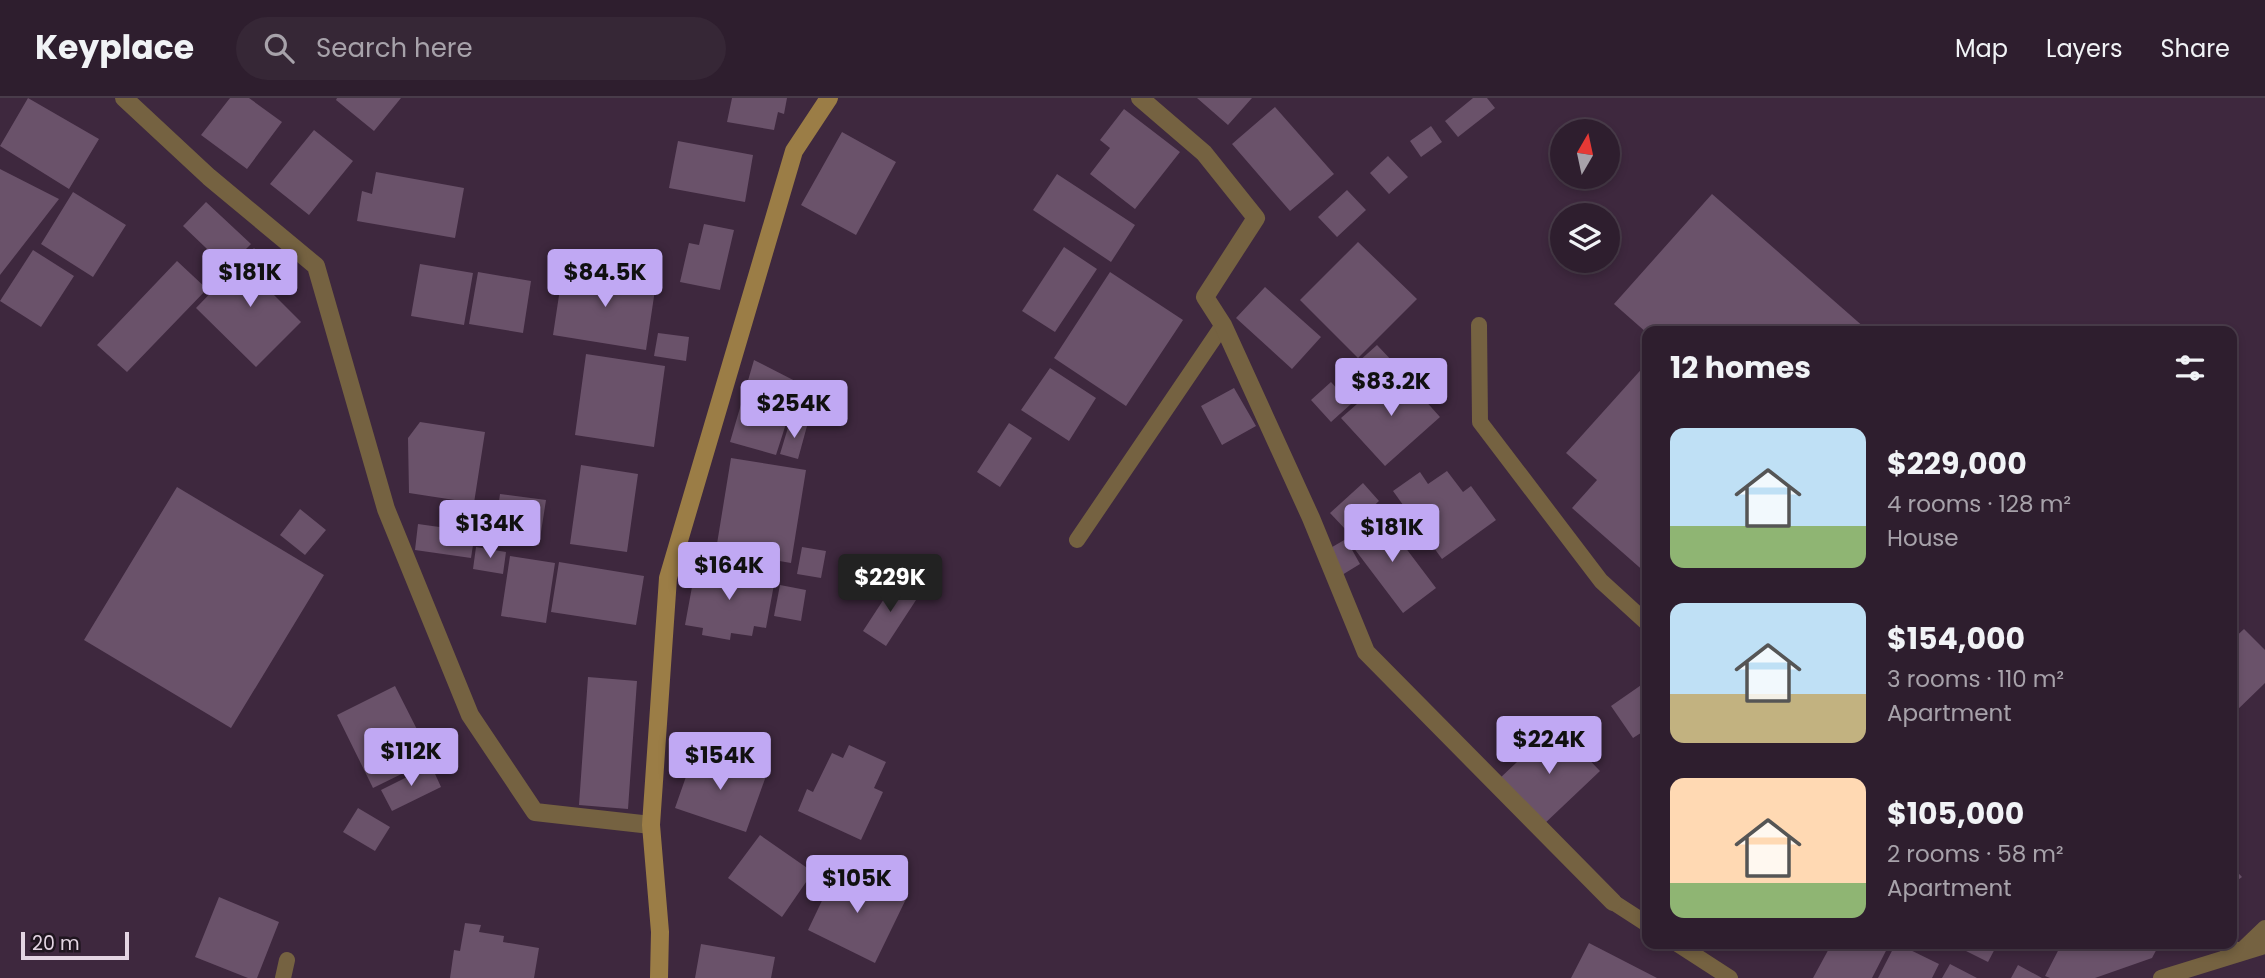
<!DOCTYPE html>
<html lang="en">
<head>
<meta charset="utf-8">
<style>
	:root { --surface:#2e1e2e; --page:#362736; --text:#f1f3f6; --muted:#a7a2aa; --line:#493c4a; --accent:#c0a8f3 }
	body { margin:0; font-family:Poppins,sans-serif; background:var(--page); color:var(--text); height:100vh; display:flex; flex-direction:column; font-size:26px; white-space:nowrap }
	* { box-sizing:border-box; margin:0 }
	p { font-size:23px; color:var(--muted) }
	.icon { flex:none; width:38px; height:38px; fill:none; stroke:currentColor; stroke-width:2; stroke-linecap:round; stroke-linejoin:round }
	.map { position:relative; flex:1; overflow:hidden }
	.drawer { position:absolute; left:1642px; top:228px; width:595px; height:623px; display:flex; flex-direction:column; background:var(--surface); border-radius:14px; box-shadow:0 4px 10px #0003,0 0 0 2px var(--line) }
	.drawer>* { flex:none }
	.needle { width:46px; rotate:9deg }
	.tools { position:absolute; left:1550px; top:21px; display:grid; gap:14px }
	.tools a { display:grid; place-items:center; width:70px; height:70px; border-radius:50%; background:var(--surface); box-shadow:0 4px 10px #0003,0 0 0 2px var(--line); font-size:35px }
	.scale { position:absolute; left:21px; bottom:18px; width:108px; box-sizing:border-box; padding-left:7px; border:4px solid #e4d5e3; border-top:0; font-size:19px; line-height:24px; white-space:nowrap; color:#e4d5e3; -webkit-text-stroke:5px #1f151f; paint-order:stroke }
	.price { position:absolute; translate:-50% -60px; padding:0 16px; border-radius:7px; background:var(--accent); color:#111; font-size:23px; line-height:46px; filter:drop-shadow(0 2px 4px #0008) }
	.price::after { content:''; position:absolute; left:50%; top:42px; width:21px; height:16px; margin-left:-10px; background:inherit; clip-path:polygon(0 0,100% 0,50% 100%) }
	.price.selected { background:#222; color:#fff }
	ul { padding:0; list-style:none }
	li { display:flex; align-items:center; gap:21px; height:175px; padding:0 28px }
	li span { display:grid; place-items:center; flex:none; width:196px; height:140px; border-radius:14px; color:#555 }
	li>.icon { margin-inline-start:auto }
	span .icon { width:84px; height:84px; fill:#fffc; stroke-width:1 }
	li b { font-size:30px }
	h2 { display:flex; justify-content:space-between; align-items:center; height:84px; padding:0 28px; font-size:30px }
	header { display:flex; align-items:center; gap:42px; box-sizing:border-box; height:98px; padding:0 35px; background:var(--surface); border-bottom:2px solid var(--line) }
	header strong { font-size:33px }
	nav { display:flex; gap:38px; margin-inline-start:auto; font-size:24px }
	.search { width:490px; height:63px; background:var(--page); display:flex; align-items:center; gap:18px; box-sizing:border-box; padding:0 24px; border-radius:38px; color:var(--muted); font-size:26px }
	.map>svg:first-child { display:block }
</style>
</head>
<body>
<header>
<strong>Keyplace</strong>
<div class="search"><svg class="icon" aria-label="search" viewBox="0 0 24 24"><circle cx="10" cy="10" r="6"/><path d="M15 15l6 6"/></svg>Search here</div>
<nav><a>Map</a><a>Layers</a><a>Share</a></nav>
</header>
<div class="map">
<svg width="2265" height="880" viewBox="0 0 2265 880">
	<rect width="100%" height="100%" fill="#3e283e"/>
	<path fill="#6a526a" d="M 28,0 L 99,41 L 69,91 L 0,48 Z
		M 230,0 L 249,0 L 282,24 L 247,71 L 201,37 Z
		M 337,0 L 401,0 L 374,33 L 336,2 Z
		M 732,0 L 787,0 L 784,16 L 778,14 L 774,32 L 727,24 Z
		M 1197,0 L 1252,0 L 1228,27 Z
		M 1473,0 L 1487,0 L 1495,10 L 1458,39 L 1445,23 Z
		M 1275,9 L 1334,76 L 1290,113 L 1232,46 Z
		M 1124,11 L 1180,54 L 1135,111 L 1090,76 L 1110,50 L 1100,42 Z
		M 1431,28 L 1442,44 L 1421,59 L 1410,43 Z
		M 314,32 L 353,63 L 309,117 L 270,86 Z
		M 842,34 L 896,64 L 856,137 L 801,107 Z
		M 678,43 L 753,57 L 745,104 L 669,90 Z
		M 1388,58 L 1408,79 L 1389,96 L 1370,75 Z
		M 0,71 L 59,101 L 0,177 Z
		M 376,74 L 464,90 L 455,140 L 357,123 L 362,93 L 372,96 Z
		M 1057,76 L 1135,127 L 1111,164 L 1033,112 Z
		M 1347,92 L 1366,112 L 1337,139 L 1318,119 Z
		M 73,94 L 126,127 L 93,179 L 41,146 Z
		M 1712,96 L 1865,230 L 1862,233 L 1647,235 L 1614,206 Z
		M 206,104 L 251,146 L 227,170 L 183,128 Z
		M 704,126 L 734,132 L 720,192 L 680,184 L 689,145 L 699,147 Z
		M 1358,144 L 1417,201 L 1358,260 L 1300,202 Z
		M 1064,149 L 1097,171 L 1055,234 L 1022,213 Z
		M 254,150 L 279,174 L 265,188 L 301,224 L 256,269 L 196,210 Z
		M 33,152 L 74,178 L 41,229 L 0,203 Z
		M 177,163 L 207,191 L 127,274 L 97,247 Z
		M 420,166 L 473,175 L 464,227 L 411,218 Z
		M 563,171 L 656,185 L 646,252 L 553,237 Z
		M 478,174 L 531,183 L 523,235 L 469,226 Z
		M 1110,174 L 1183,222 L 1126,308 L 1054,260 Z
		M 1265,189 L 1321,239 L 1292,271 L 1236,220 Z
		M 658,235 L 689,239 L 686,263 L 654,258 Z
		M 1377,247 L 1394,265 L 1355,301 L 1338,282 Z
		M 586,256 L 665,268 L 654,349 L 575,337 Z
		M 754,262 L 799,285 L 776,357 L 730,344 Z
		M 1647,265 L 1647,476 L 1572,410 L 1597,382 L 1566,355 Z
		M 1050,270 L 1096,300 L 1069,343 L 1021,312 Z
		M 1397,271 L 1440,319 L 1385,368 L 1341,320 Z
		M 1331,284 L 1351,306 L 1331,324 L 1311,302 Z
		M 1234,290 L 1256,328 L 1222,347 L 1201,308 Z
		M 790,323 L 807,328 L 798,361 L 780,356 Z
		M 420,324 L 485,334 L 474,405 L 409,395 L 408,340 Z
		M 1009,325 L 1032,340 L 1000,389 L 977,374 Z
		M 731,360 L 806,372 L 791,465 L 716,452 Z
		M 581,367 L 638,376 L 627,454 L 570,446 Z
		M 1447,373 L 1463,394 L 1471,388 L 1496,422 L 1442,461 L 1393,393 L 1420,374 L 1428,386 Z
		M 1363,385 L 1379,403 L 1347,433 L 1330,415 Z
		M 177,389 L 324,477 L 231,630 L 84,542 Z
		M 500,396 L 546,402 L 539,447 L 494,441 Z
		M 300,411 L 326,432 L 305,457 L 280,437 Z
		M 1380,416 L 1436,490 L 1403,515 L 1347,441 Z
		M 418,426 L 475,434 L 471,460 L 415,452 Z
		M 1346,441 L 1360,466 L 1342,477 L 1327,452 Z
		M 476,449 L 506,454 L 503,476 L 473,471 Z
		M 802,449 L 826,453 L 821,480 L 797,476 Z
		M 510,458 L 555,465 L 546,525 L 501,518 Z
		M 559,464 L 644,478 L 636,527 L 551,514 Z
		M 696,467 L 775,481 L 766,530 L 754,528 L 752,538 L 731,535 L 730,542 L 702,537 L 703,530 L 685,527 Z
		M 895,484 L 918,499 L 886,548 L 863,533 Z
		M 780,487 L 806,492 L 801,523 L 774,518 Z
		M 2244,531 L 2265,552 L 2265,585 L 2231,618 L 2231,543 Z
		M 588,579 L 637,583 L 628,711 L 579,707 Z
		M 1647,583 L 1647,631 L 1633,640 L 1611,608 Z
		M 395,588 L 432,661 L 373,690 L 337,617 Z
		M 1556,627 L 1600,673 L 1542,728 L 1498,682 Z
		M 849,647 L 886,664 L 874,690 L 883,694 L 861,742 L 798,713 L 807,691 L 813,694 L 832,655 L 843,660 Z
		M 695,653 L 766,678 L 746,734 L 675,710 Z
		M 431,667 L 441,689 L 392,713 L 381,692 Z
		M 358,710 L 390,729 L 375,753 L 343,734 Z
		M 760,737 L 813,774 L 782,819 L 728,780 Z
		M 2231,767 L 2242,779 L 2231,787 Z
		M 838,769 L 906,801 L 875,865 L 808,832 Z
		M 219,799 L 279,824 L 257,880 L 248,880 L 195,859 Z
		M 465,825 L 481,827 L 479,834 L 504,838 L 503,844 L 539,850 L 534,880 L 450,880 L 454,852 L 460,853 Z
		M 1589,845 L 1657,880 L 1571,880 Z
		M 1832,845 L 1890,845 L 1872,880 L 1813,880 Z
		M 1896,845 L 1939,866 L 1932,880 L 1878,880 Z
		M 1958,845 L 1998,845 L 1988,864 L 1956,848 Z
		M 2062,845 L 2160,845 L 2152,860 L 2095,880 L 2050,880 L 2045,878 Z
		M 701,846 L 775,859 L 771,880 L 695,880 Z
		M 1950,866 L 1977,880 L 1942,880 Z
		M 2018,867 L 2042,880 L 2011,880 Z"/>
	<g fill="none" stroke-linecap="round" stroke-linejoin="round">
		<path stroke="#756241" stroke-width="16" d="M 1479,227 L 1480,324 L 1601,483 L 1647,525
			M 1077,442 L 1223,227
			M 1613,804 L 1647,826
			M 1676,845 L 1730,880
			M 2222,845 L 2240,854 L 2265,830
			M 283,880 L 287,862
			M 2161,880 L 2265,848"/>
		<path stroke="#756241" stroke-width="18" d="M 124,0 L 209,79 L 316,168 L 386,411 L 470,617 L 535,714 L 651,727
			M 1140,0 L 1204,55 L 1256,120 L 1205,199 L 1223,227 L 1311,420 L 1366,554 L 1613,804"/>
		<path stroke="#9b7d46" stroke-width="18" d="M 659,880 L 660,834 L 651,727 L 668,480 L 794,53 L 829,0"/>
	</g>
</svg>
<div class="tools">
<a><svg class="needle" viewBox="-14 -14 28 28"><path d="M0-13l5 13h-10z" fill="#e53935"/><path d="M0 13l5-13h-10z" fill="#a7a2aa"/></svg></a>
<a><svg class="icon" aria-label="layers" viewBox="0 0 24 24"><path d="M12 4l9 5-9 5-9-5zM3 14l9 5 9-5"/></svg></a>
</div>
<div class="scale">20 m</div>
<b class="price" style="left:250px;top:211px">$181K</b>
<b class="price" style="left:605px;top:211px">$84.5K</b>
<b class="price" style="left:1391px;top:320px">$83.2K</b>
<b class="price" style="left:794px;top:342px">$254K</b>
<b class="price" style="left:490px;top:462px">$134K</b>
<b class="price" style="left:1392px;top:466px">$181K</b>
<b class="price" style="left:729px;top:504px">$164K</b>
<b class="price selected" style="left:890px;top:516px">$229K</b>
<b class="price" style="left:1549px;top:678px">$224K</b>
<b class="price" style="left:411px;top:690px">$112K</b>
<b class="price" style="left:720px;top:694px">$154K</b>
<b class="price" style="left:857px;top:817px">$105K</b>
<section class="drawer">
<h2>12 homes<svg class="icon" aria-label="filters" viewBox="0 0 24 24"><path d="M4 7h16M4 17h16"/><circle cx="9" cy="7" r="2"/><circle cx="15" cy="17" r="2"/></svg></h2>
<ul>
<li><span style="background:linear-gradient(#bfe0f5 70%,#8fb573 0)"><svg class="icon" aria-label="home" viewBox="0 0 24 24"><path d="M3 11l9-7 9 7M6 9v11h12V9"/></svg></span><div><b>$229,000</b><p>4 rooms · 128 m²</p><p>House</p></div></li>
<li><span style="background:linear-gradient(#bfe0f5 65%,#c2b280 0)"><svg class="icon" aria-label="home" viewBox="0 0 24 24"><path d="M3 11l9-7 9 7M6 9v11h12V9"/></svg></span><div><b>$154,000</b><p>3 rooms · 110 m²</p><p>Apartment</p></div></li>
<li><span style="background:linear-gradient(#ffd9b3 75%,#8fb573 0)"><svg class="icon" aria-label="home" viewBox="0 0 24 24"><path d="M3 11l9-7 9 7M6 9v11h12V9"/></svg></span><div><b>$105,000</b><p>2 rooms · 58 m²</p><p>Apartment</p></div></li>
</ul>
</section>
</div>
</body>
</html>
